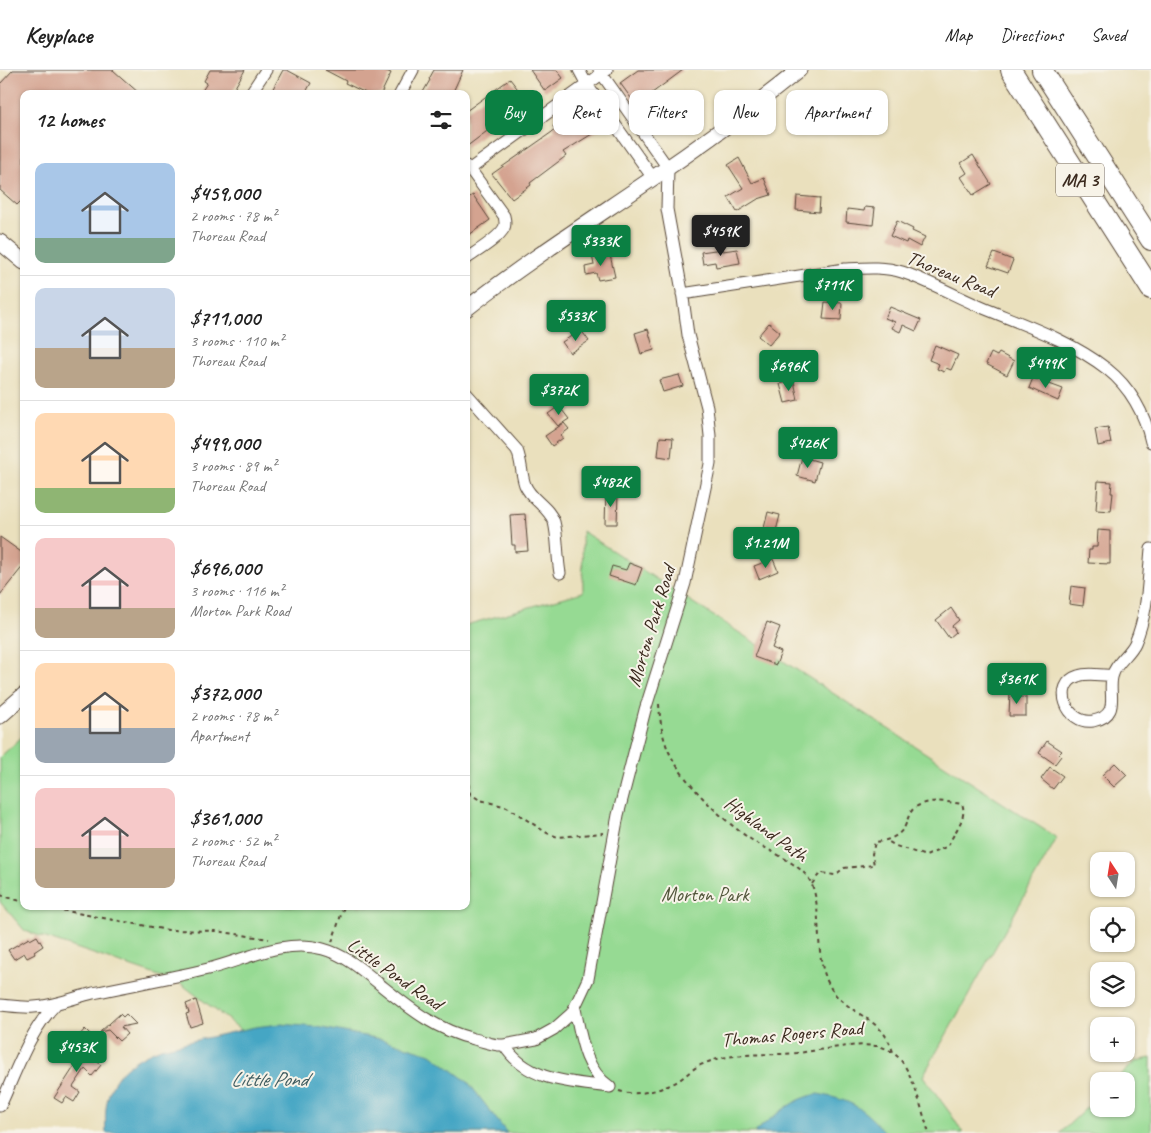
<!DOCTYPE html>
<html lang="en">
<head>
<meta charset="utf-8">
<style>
	:root { --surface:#fff; --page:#f2f2f2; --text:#222; --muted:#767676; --line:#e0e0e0; --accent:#0b8043 }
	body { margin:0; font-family:Caveat,sans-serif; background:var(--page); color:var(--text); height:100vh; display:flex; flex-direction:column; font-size:19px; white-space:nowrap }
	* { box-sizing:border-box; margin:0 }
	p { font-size:16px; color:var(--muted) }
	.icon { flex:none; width:28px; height:28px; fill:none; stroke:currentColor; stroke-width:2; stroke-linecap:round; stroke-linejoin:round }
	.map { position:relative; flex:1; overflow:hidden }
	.details { position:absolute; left:20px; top:20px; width:450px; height:820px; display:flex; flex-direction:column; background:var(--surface); border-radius:10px; box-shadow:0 1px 4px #0004 }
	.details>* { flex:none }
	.banner { position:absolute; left:485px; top:20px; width:475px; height:45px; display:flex; gap:10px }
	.needle { width:32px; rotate:348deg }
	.buttons { position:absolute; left:1090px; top:782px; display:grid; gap:10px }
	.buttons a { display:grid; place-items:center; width:45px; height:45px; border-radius:10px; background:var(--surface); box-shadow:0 1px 4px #0004; font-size:25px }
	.price { position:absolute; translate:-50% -42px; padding:0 11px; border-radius:5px; background:var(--accent); color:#fff; font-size:16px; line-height:32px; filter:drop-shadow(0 1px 2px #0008) }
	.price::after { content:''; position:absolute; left:50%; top:30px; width:15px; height:11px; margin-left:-8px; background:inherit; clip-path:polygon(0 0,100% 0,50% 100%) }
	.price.current { background:#222; color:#fff }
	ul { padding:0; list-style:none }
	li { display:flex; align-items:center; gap:15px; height:125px; padding:0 15px }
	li+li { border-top:1px solid var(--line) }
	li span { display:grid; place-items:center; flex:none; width:140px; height:100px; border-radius:10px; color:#555 }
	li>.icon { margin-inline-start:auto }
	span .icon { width:60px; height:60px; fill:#fffc; stroke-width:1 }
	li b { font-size:21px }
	h2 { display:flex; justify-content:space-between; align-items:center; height:60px; padding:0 15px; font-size:21px }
	.pill { padding:0 18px; border-radius:10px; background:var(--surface); box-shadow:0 1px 4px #0004; font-size:18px; line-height:45px }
	.pill.current { background:var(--accent); color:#fff }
	header { display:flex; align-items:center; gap:30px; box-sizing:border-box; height:70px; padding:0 25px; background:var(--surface); border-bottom:1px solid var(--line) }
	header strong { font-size:24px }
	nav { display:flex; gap:28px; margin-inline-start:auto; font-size:18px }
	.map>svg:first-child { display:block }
</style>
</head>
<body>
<header>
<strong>Keyplace</strong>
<nav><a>Map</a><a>Directions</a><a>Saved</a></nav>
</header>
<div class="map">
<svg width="1151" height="1063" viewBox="0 0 1151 1063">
	<rect width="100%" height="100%" fill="#f7f3e8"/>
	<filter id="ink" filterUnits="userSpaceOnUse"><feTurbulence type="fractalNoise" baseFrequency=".02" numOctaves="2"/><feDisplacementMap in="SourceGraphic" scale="10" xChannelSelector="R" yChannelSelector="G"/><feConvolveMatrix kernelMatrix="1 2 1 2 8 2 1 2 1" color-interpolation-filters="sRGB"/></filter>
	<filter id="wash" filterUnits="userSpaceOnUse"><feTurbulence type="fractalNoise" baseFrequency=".0096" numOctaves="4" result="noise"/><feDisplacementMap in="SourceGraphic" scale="20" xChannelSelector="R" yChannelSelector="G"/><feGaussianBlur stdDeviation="1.12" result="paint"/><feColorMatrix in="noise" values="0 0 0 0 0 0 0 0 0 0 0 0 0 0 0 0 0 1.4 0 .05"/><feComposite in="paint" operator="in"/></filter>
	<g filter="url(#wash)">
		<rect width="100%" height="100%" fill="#eae0bd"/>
		<path fill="#96da93" stroke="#688258" d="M 582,461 L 1057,768 L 923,1006 L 950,1043 L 963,1063 L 150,1063 L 244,962 L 180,913 L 25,861 L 0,832 L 0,687 L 24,665 L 24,836 L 466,836 L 466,555 L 583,522 Z
			M 1151,988 L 1151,1063 L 1060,1063 L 1099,1026 L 1099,1039 L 1126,1039 L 1126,1011 L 1115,1011 L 1136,991 Z"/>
		<path fill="#44a6c4" stroke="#406871" d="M 280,954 L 317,957 L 381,969 L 431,984 L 468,1012 L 507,1063 L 106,1063 C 102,1016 118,995 161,978 L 255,957 Z
			M 818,1024 C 854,1031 861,1037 886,1063 L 755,1063 L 758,1059 C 777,1044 794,1028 818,1024 Z"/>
		<g id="blocks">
			<path fill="#d4a390" d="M 13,0 L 113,0 L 140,24 L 24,24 L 24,128 L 17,135 L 0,120 L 0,14 Z
				M 210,0 L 245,0 L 231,24 L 200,24 L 207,13 L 204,11 Z
				M 283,0 L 287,0 L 311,13 L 305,24 L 270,24 Z
				M 325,0 L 384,0 L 391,3 L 381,24 L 368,24 L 345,13 L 346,11 Z
				M 434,0 L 463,0 L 452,24 L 422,24 L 430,10 L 429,9 Z
				M 530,0 L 557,0 L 563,8 L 545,21 Z
				M 638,0 L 683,0 L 636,35 L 620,13 Z
				M 510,9 L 527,31 L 466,77 L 466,41 Z
				M 586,36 L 600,59 L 563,82 L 566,86 L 530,113 L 531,115 L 512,129 L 492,104 L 555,60 L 553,56 Z
				M 973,85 L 991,114 L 973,125 L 961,107 L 967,103 L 961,93 Z
				M 739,88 L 752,113 L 764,108 L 771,125 L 758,129 L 737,142 L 728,127 L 743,118 L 728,95 Z
				M 473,125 L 490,150 L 466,167 L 466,129 Z
				M 797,126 L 820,128 L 819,142 L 796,140 Z
				M 865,137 L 875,138 L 873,155 L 846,152 L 847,139 L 864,141 Z
				M 897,151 L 913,159 L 912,161 L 925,167 L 920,177 L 907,170 L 906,173 L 890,166 Z
				M 722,179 L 723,181 L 737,179 L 740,193 L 716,197 L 715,192 L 703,194 L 701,182 Z
				M 606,182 L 606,186 L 610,185 L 615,207 L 598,210 L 596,203 L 586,205 L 585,197 L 594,195 L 592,185 Z
				M 994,183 L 1013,190 L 1008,203 L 988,196 Z
				M 825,232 L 842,233 L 841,250 L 823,249 Z
				M 890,237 L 921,250 L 916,261 L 903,255 L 900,262 L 892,258 L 895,252 L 885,248 Z
				M 769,253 L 780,262 L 769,275 L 758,266 Z
				M 648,259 L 654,280 L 641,284 L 635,263 Z
				M 581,260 L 589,271 L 570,283 L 562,272 Z
				M 935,275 L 958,285 L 951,300 L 946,298 L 944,302 L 937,299 L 939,294 L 929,290 Z
				M 991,283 L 997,286 L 999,283 L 1014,291 L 1007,305 L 986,294 Z
				M 679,305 L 683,316 L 663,322 L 659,310 Z
				M 1033,308 L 1063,319 L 1058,331 L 1029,318 Z
				M 794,311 L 798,330 L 785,333 L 780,314 Z
				M 559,336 L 569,349 L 558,356 L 548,344 Z
				M 564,353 L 569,359 L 561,365 L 563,368 L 552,376 L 545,366 Z
				M 1108,357 L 1111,373 L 1098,376 L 1095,359 Z
				M 660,367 L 673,368 L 671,388 L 658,386 Z
				M 802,387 L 820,392 L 815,411 L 797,406 Z
				M 1098,411 L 1112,412 L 1111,423 L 1113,423 L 1111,441 L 1096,440 Z
				M 606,422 L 618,423 L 617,454 L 605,454 Z
				M 768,442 L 780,445 L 776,461 L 764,458 Z
				M 525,444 L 528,481 L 515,482 L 515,475 L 512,475 L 510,445 Z
				M 1098,460 L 1110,461 L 1110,494 L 1088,493 L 1089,480 L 1092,480 L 1092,477 L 1097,477 Z
				M 0,467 L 24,484 L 24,495 L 0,525 Z
				M 773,489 L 778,501 L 759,509 L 754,496 Z
				M 629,493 L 642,498 L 636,515 L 609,506 L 612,496 L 626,500 Z
				M 1071,516 L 1085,518 L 1083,536 L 1069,534 Z
				M 951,538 L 959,550 L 952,556 L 956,562 L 949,568 L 936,550 Z
				M 767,552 L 780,557 L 772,578 L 781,582 L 776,595 L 754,587 Z
				M 1010,621 L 1019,622 L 1019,627 L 1026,627 L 1026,646 L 1009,646 Z
				M 1047,671 L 1062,681 L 1059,684 L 1061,686 L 1055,694 L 1039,683 Z
				M 1115,693 L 1127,705 L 1114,717 L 1102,705 Z
				M 1050,697 L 1063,706 L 1053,719 L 1041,709 Z
				M 37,866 L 43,876 L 34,882 L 35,884 L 27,888 L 24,883 L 14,889 L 8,880 L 29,868 L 30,870 Z
				M 196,930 L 203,953 L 190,957 L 186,944 L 189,943 L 186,934 Z
				M 120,944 L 123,947 L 126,944 L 136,954 L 121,957 L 127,964 L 119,971 L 108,960 L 100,962 Z
				M 85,959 L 92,966 L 84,973 L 78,967 Z
				M 77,974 L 101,995 L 92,1006 L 85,999 L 73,1017 L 80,1022 L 74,1032 L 66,1027 L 62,1033 L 54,1028 L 76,994 L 67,986 Z"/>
		</g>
	</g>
	<g filter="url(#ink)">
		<use href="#blocks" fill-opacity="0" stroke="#554536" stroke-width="1"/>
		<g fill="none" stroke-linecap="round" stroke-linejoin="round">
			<defs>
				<path id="minor" d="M 579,0 L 587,15 L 653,108
					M 250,24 L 266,0
					M 400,24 L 413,0
					M 466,96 L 470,99 L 504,146 C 505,150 506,154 504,158 C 498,169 477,181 466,189
					M 470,99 L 607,0
					M 682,224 L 845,199 C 863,198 884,196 902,202 C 929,211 955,226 981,237 C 1024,255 1070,270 1107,299 C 1130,317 1145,344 1151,372
					M 466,323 L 517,380 C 522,393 521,404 525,415 C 531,430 549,437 554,452 C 558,467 557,487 560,503
					M 1112,605 C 1101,606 1089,602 1078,606 C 1052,614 1066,655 1093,651 C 1123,645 1106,621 1113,604 C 1116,593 1130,584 1135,573 C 1148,543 1148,510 1151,479
					M 0,935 C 11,936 23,938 34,937 C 55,936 73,928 93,923 C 131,915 170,908 208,899 C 245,890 284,868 323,879 C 346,885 365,902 383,917 C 413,941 437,960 474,969 C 484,971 494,976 504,975 C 527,1012 571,1012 610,1017
					M 575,939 C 581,966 584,999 609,1016
					M 504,975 L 536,969 L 554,959 L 572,943 L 588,909 L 618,745 L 645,640 L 685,513 L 710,394 L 710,366 L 707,337 L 688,265 L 682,221 L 667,139 L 668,98 L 599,0
					M 0,1036 C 16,1002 29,961 56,934"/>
				<path id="secondary" d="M 0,172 L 24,192
					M 466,239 C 526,192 590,151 653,108 C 703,74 752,38 799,0
					M 0,646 L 24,625"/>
				<path id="motorway" d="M 1011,0 L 1151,219
					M 1042,0 L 1151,170"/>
			</defs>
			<use href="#minor" stroke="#554536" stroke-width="13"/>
			<use href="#secondary" stroke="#554536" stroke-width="17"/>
			<use href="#motorway" stroke="#554536" stroke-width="22"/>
			<path stroke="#554536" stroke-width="2" stroke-dasharray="4 4" stroke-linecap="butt" d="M 659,634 C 660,650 662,667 669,682 C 683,712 724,752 752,770 C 769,781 792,790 806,805 C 824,825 814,877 825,905 C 828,914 833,924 841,930 C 862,949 884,952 893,982
				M 466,698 L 470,724 L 480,730 L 507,737 L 547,763 L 558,767 L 603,763
				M 812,814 L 820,803 L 835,805 L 844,798 L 874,795 L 872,784 L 875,772 C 887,771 899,767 905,756 C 909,747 909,739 920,735 C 933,729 948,732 962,734 C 968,748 953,763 948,776 L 926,786 L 896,776 L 887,771
				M 0,825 L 24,832
				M 39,836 L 168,860 L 216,861 L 269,869
				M 332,872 L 344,836
				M 619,1021 C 637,1027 662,1020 678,1011 C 687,1005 694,997 703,994 C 733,981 766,986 797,983 C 824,980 851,973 877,976 C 884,977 892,981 897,986 C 913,1001 922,1042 929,1063"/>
			<use href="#minor" stroke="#fff" stroke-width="11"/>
			<use href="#secondary" stroke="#fff" stroke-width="15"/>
			<use href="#motorway" stroke="#fff" stroke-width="20"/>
		</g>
	</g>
	<g text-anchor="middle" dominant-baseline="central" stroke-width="4" stroke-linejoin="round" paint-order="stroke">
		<rect fill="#f7f3e8" stroke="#73665b" stroke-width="1" x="1056" y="93.5" width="48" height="33" rx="4"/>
		<g font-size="19" font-weight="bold" fill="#3b2a1e">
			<text x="1080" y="110">MA 3</text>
		</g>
		<g font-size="20" fill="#3b2a1e" stroke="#f7f3e8">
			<text transform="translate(951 204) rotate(22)">Thoreau Road</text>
			<text transform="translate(651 556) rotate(-73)">Morton Park Road</text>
			<text transform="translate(766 759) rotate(36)">Highland Path</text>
			<text transform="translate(395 904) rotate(35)">Little Pond Road</text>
			<text transform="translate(792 964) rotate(-5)">Thomas Rogers Road</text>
		</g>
		<g font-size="20" fill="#52563b" stroke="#f7f3e8">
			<text x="705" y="824">Morton Park</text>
		</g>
		<g font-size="21" font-style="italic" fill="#3f5c60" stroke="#f7f3e8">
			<text x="269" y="1009">Little Pond</text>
		</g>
	</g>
</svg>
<div class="buttons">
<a><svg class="needle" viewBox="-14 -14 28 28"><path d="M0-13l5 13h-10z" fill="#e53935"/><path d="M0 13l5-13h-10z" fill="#767676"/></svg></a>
<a><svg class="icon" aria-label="locate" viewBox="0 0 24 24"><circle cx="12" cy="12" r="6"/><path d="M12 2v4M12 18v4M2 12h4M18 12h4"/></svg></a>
<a><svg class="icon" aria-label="layers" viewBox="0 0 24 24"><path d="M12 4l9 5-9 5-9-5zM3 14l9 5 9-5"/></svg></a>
<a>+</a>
<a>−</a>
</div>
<b class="price current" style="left:721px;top:187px">$459K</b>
<b class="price" style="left:601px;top:197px">$333K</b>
<b class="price" style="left:833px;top:241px">$711K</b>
<b class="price" style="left:576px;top:272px">$533K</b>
<b class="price" style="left:1046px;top:319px">$499K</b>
<b class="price" style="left:789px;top:322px">$696K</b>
<b class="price" style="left:559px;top:346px">$372K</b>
<b class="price" style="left:808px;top:399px">$426K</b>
<b class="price" style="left:611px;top:438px">$482K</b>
<b class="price" style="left:766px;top:499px">$1.21M</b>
<b class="price" style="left:1017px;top:635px">$361K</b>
<b class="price" style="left:77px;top:1003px">$453K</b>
<div class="banner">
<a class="pill current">Buy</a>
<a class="pill">Rent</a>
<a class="pill">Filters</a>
<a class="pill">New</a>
<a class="pill">Apartment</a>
</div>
<section class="details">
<h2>12 homes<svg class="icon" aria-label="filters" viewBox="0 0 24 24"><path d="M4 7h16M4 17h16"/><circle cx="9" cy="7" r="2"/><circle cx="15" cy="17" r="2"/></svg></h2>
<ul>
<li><span style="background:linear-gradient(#a9c7e8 75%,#7fa58c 0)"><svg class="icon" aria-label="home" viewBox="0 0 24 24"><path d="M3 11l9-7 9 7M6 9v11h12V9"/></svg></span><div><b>$459,000</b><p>2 rooms · 78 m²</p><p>Thoreau Road</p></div></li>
<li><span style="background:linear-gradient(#c9d6e8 60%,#b9a48a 0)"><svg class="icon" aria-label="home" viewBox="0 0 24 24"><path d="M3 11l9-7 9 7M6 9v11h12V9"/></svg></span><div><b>$711,000</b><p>3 rooms · 110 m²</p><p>Thoreau Road</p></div></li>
<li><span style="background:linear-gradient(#ffd9b3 75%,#8fb573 0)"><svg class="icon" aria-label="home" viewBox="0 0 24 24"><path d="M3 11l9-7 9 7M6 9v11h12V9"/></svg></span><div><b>$499,000</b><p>3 rooms · 89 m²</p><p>Thoreau Road</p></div></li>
<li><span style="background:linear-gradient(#f6c9c9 70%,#b9a48a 0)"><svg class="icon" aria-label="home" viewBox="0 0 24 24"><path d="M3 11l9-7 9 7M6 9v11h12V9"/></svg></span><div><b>$696,000</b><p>3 rooms · 116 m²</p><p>Morton Park Road</p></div></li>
<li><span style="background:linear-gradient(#ffd9b3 65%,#9aa5b1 0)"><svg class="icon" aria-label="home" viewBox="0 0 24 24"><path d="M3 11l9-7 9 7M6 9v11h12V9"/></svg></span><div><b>$372,000</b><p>2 rooms · 78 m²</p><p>Apartment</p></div></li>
<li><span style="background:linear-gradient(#f6c9c9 60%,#b9a48a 0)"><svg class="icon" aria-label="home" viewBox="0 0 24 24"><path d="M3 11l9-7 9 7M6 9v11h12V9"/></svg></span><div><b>$361,000</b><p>2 rooms · 52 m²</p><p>Thoreau Road</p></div></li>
</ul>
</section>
</div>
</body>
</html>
